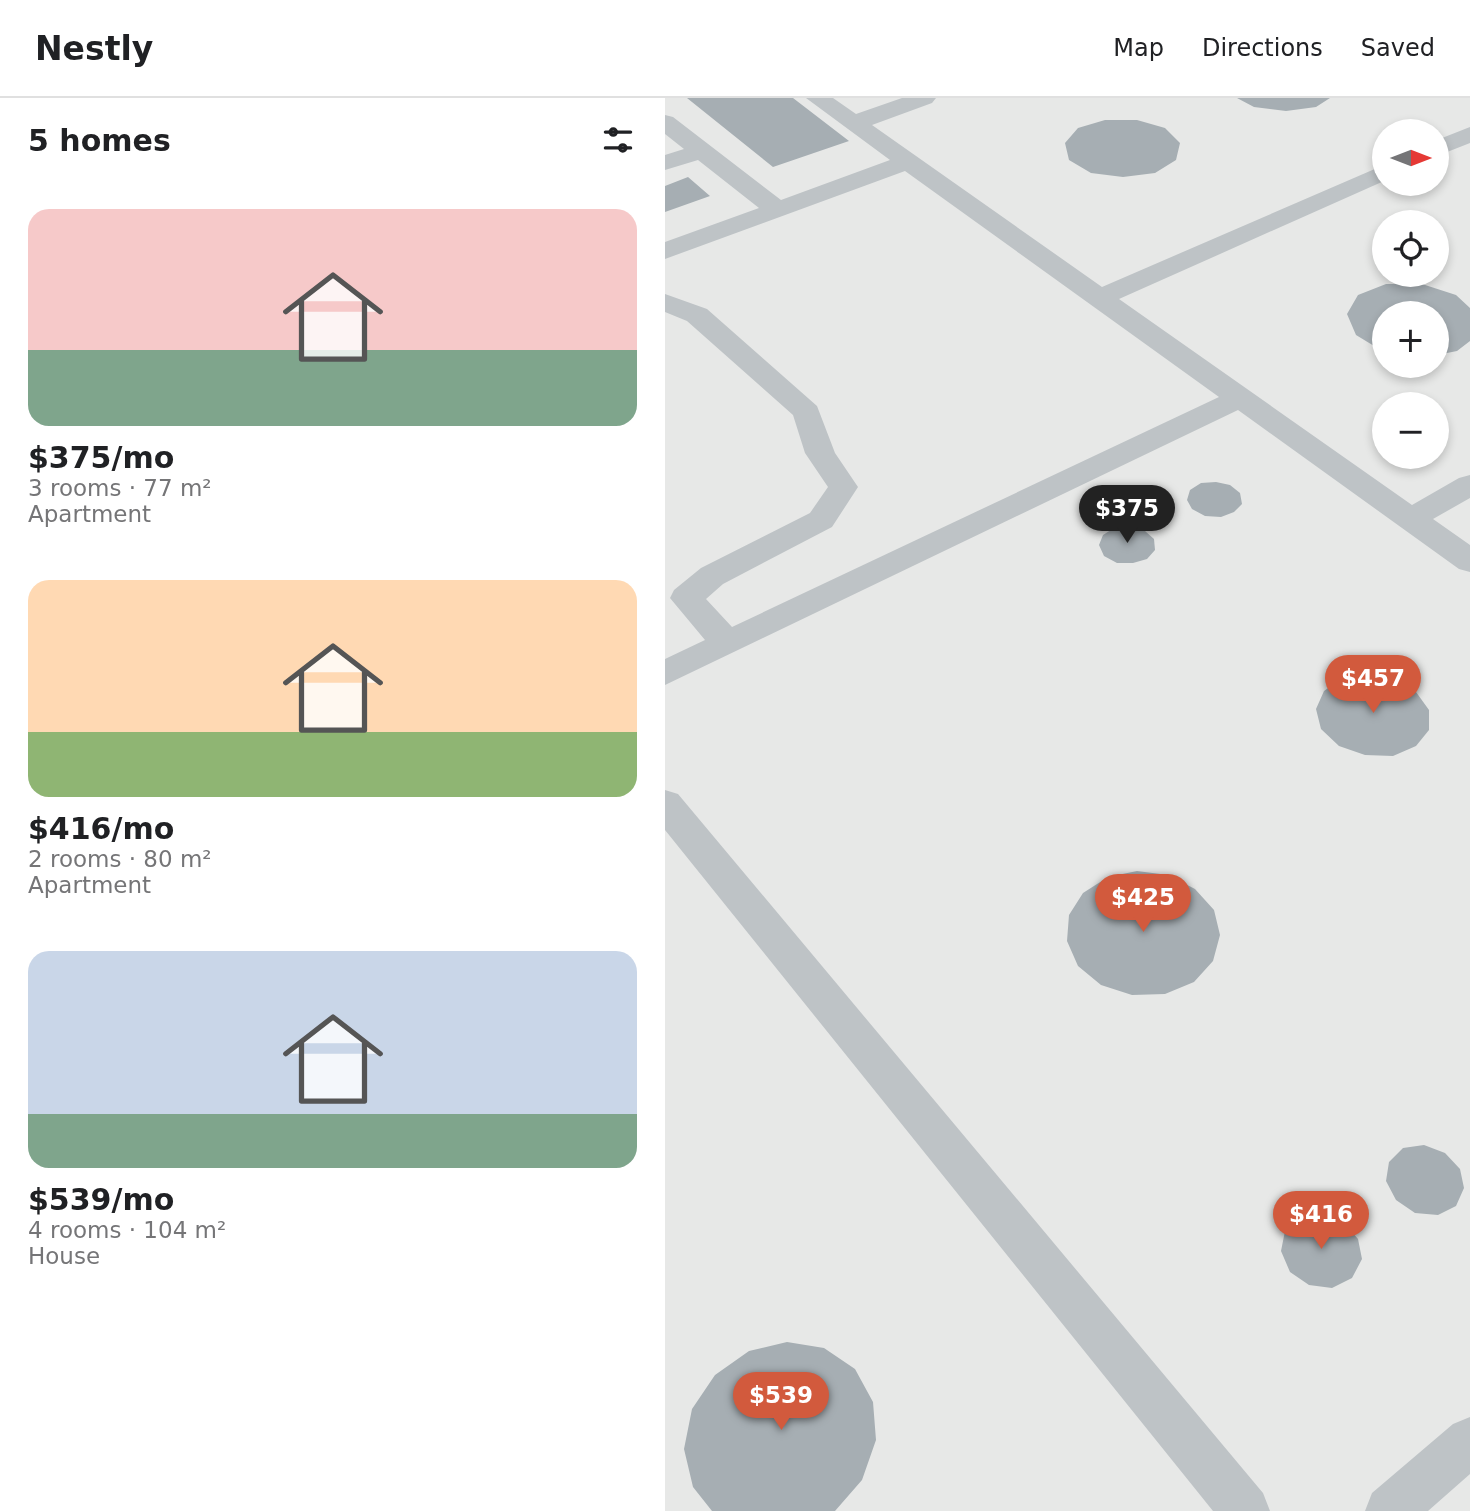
<!DOCTYPE html>
<html lang="en">
<head>
<meta charset="utf-8">
<style>
	:root { --surface:#fff; --page:#f2f2f2; --text:#202124; --muted:#757577; --line:#e0e0e0; --accent:#d25a3d }
	body { margin:0; font-family:"DejaVu Sans",sans-serif; background:var(--page); color:var(--text); height:100vh; display:flex; flex-direction:column; font-size:26px; white-space:nowrap }
	* { box-sizing:border-box; margin:0 }
	p { font-size:23px; color:var(--muted) }
	.icon { flex:none; width:38px; height:38px; fill:none; stroke:currentColor; stroke-width:2; stroke-linecap:round; stroke-linejoin:round }
	.map { position:relative; flex:1; overflow:hidden }
	.side { display:flex; flex-direction:column; background:var(--surface); width:665px }
	.side>* { flex:none }
	.needle { width:46px; rotate:90deg }
	.tools { position:absolute; left:707px; top:21px; display:grid; gap:14px }
	.tools a { display:grid; place-items:center; width:77px; height:77px; border-radius:50%; background:var(--surface); box-shadow:0 4px 10px #0003; font-size:35px }
	.price { position:absolute; translate:-50% -60px; padding:0 16px; border-radius:24px; background:var(--accent); color:#fff; font-size:23px; line-height:46px; filter:drop-shadow(0 2px 4px #0008) }
	.price::after { content:''; position:absolute; left:50%; top:42px; width:21px; height:16px; margin-left:-10px; background:inherit; clip-path:polygon(0 0,100% 0,50% 100%) }
	.price.selected { background:#222; color:#fff }
	ul { padding:0; list-style:none }
	li { display:grid; align-content:center; gap:14px; height:371px; padding:0 28px }
	li span { display:grid; place-items:center; height:217px; border-radius:21px; color:#555 }
	li>.icon { margin-inline-start:auto }
	span .icon { width:126px; height:126px; fill:#fffc; stroke-width:1 }
	li b { font-size:30px }
	h2 { display:flex; justify-content:space-between; align-items:center; height:84px; padding:0 28px; font-size:30px }
	header { display:flex; align-items:center; gap:42px; box-sizing:border-box; height:98px; padding:0 35px; background:var(--surface); border-bottom:2px solid var(--line) }
	header strong { font-size:33px }
	nav { display:flex; gap:38px; margin-inline-start:auto; font-size:24px }
	main { display:flex; flex:1; min-height:0 }
	.map>svg:first-child { display:block }
</style>
</head>
<body>
<header>
<strong>Nestly</strong>
<nav><a>Map</a><a>Directions</a><a>Saved</a></nav>
</header>
<main>
<section class="side">
<h2>5 homes<svg class="icon" aria-label="filters" viewBox="0 0 24 24"><path d="M4 7h16M4 17h16"/><circle cx="9" cy="7" r="2"/><circle cx="15" cy="17" r="2"/></svg></h2>
<ul>
<li><span style="background:linear-gradient(#f6c9c9 65%,#7fa58c 0)"><svg class="icon" aria-label="home" viewBox="0 0 24 24"><path d="M3 11l9-7 9 7M6 9v11h12V9"/></svg></span><div><b>$375/mo</b><p>3 rooms · 77 m²</p><p>Apartment</p></div></li>
<li><span style="background:linear-gradient(#ffd9b3 70%,#8fb573 0)"><svg class="icon" aria-label="home" viewBox="0 0 24 24"><path d="M3 11l9-7 9 7M6 9v11h12V9"/></svg></span><div><b>$416/mo</b><p>2 rooms · 80 m²</p><p>Apartment</p></div></li>
<li><span style="background:linear-gradient(#c9d6e8 75%,#7fa58c 0)"><svg class="icon" aria-label="home" viewBox="0 0 24 24"><path d="M3 11l9-7 9 7M6 9v11h12V9"/></svg></span><div><b>$539/mo</b><p>4 rooms · 104 m²</p><p>House</p></div></li>
</ul>
</section>
<div class="map">
<svg width="805" height="1413" viewBox="0 0 805 1413">
	<rect width="100%" height="100%" fill="#f9f9f7"/>
	<path fill="#e7e8e7" fill-rule="evenodd" d="M 0,0 L 805,0 L 805,1413 L 0,1413 ZM 719,33 L 772,33 L 772,86 L 719,86 ZM 719,124 L 772,124 L 772,177 L 719,177 ZM 719,215 L 772,215 L 772,268 L 719,268 ZM 719,306 L 772,306 L 772,359 L 719,359 Z"/>
	<path fill="#a6aeb3" d="M 22,0 L 128,0 L 184,43 L 108,69 Z
		M 572,0 L 665,0 L 651,9 L 621,13 L 589,9 Z
		M 440,22 L 472,22 L 500,30 L 515,45 L 511,62 L 490,75 L 458,79 L 426,75 L 404,62 L 400,45 L 413,30 Z
		M 23,79 L 45,98 L 0,114 L 0,88 Z
		M 721,186 L 757,186 L 791,197 L 805,210 L 805,243 L 792,253 L 772,257 L 772,215 L 719,215 L 719,254 L 691,237 L 682,216 L 693,197 Z
		M 551,384 L 565,387 L 575,395 L 577,406 L 569,414 L 556,419 L 540,418 L 527,411 L 522,402 L 525,392 L 536,385 Z
		M 465,429 L 480,433 L 489,441 L 490,452 L 482,461 L 468,465 L 452,465 L 439,458 L 434,447 L 438,437 L 449,430 Z
		M 703,576 L 729,581 L 751,594 L 764,612 L 764,632 L 751,648 L 728,658 L 700,657 L 674,648 L 656,631 L 651,611 L 659,593 L 677,580 Z
		M 472,773 L 503,777 L 530,791 L 549,812 L 555,837 L 548,863 L 529,884 L 500,896 L 467,897 L 436,887 L 413,868 L 402,843 L 404,817 L 418,795 L 443,779 Z
		M 759,1047 L 780,1055 L 795,1071 L 799,1090 L 791,1108 L 773,1117 L 750,1115 L 731,1102 L 721,1083 L 724,1064 L 738,1050 Z
		M 657,1115 L 678,1124 L 693,1141 L 697,1161 L 687,1180 L 667,1190 L 644,1187 L 625,1174 L 616,1153 L 620,1133 L 635,1119 Z
		M 122,1244 L 159,1250 L 190,1271 L 208,1304 L 211,1342 L 197,1382 L 170,1413 L 47,1413 L 28,1389 L 19,1351 L 27,1311 L 50,1277 L 84,1253 Z"/>
	<g fill="none" stroke-linecap="round" stroke-linejoin="round">
		<path fill="#bec3c6" fill-rule="evenodd" d="M 141,0 L 168,0 L 191,16 L 237,0 L 271,0 L 267,5 L 207,27 L 437,189 L 719,67 L 719,83 L 454,201 L 747,407 L 794,380 L 805,377 L 805,400 L 768,421 L 805,447 L 805,474 L 794,471 L 573,312 L 0,587 L 0,561 L 40,542 L 5,500 L 9,492 L 36,470 L 145,415 L 163,389 L 140,355 L 128,317 L 22,223 L 0,214 L 0,196 L 42,211 L 152,308 L 170,355 L 193,389 L 167,429 L 58,486 L 41,501 L 67,529 L 554,299 L 240,73 L 0,161 L 0,144 L 94,110 L 33,62 L 0,72 L 0,57 L 19,51 L 0,36 L 0,17 L 8,19 L 116,102 L 225,62 Z
			M 805,29 L 805,45 L 772,58 L 772,42 Z
			M 0,692 L 13,696 L 598,1395 L 605,1413 L 548,1413 L 0,732 Z
			M 805,1319 L 805,1376 L 763,1413 L 700,1413 L 707,1395 L 788,1326 Z"/>
	</g>
</svg>
<div class="tools">
<a><svg class="needle" viewBox="-14 -14 28 28"><path d="M0-13l5 13h-10z" fill="#e53935"/><path d="M0 13l5-13h-10z" fill="#757577"/></svg></a>
<a><svg class="icon" aria-label="locate" viewBox="0 0 24 24"><circle cx="12" cy="12" r="6"/><path d="M12 2v4M12 18v4M2 12h4M18 12h4"/></svg></a>
<a>+</a>
<a>−</a>
</div>
<b class="price selected" style="left:462px;top:447px">$375</b>
<b class="price" style="left:708px;top:617px">$457</b>
<b class="price" style="left:478px;top:836px">$425</b>
<b class="price" style="left:656px;top:1153px">$416</b>
<b class="price" style="left:116px;top:1334px">$539</b>
</div>
</main>
</body>
</html>
